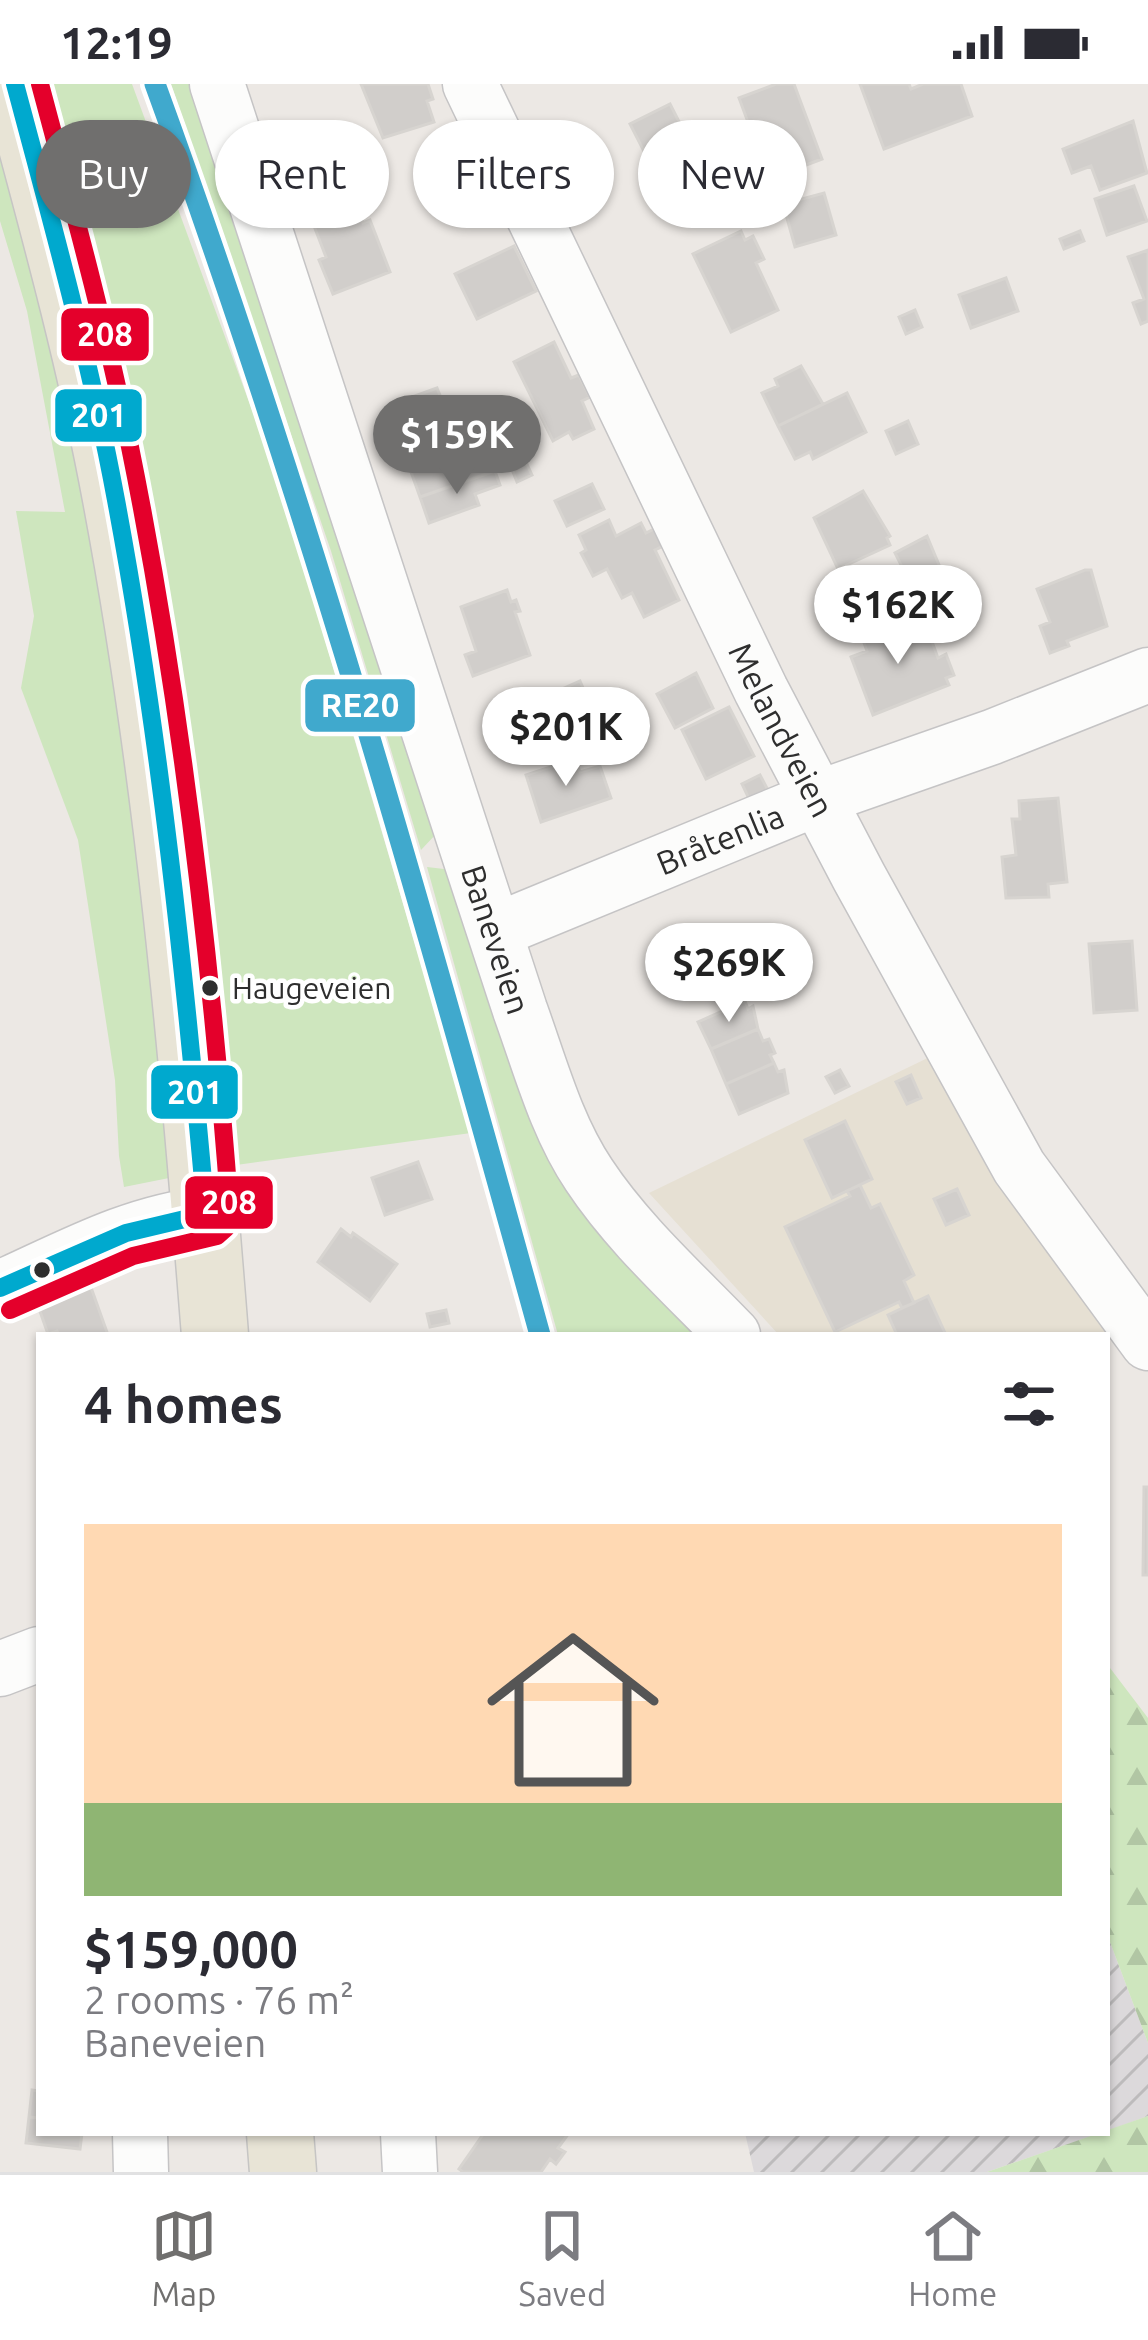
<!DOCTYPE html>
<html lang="en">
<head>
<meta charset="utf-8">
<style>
	:root { --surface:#fff; --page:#f2f2f3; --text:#2b2b33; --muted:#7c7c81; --line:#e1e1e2; --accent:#706f6e }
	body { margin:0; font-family:Ubuntu,sans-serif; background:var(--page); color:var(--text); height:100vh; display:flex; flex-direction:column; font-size:45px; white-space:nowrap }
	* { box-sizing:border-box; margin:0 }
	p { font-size:39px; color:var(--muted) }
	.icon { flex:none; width:66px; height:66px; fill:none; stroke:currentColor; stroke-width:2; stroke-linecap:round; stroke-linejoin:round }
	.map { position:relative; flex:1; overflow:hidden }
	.panel { position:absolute; left:36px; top:1248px; width:1074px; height:804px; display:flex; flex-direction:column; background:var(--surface); border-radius:0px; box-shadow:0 3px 9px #0004 }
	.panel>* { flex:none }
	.banner { position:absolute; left:36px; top:36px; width:1077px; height:108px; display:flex; gap:24px }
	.price { position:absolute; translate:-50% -102px; padding:0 27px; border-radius:42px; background:#fff; color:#222; font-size:39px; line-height:78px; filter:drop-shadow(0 3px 6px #0008) }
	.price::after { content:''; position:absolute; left:50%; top:72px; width:36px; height:27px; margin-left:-18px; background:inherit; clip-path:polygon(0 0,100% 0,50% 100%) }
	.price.on { background:var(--accent); color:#fff }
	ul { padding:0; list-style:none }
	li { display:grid; align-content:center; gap:24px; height:636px; padding:0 48px }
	li span { display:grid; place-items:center; height:372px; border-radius:0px; color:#555 }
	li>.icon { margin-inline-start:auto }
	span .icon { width:216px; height:216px; fill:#fffc; stroke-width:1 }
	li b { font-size:51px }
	h2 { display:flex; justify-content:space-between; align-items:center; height:144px; padding:0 48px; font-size:51px }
	.chip { padding:0 42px; border-radius:54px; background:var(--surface); box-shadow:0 3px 9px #0004; font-size:42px; line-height:108px }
	.chip.on { background:var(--accent); color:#fff }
	.status { display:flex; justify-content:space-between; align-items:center; height:84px; padding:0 60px; background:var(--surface); direction:ltr }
	.status svg { height:33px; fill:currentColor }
	.tabs { display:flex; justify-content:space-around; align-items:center; height:168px; border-top:3px solid var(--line); background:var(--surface); font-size:33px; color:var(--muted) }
	.tabs a { display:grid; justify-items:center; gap:6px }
	.tabs .on { color:var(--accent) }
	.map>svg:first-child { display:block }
</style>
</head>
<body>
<div class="status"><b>12:19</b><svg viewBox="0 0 49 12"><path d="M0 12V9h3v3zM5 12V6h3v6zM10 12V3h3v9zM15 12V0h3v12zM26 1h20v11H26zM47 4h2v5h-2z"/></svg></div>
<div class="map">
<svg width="1148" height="2088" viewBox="0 0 1148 2088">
	<defs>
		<pattern id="industrial-furrows" width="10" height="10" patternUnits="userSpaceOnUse" patternTransform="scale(3)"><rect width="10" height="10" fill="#dcd9db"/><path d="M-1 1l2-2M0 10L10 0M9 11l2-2" fill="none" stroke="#bdbbbc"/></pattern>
		<pattern id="forest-firs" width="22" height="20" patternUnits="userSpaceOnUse" patternTransform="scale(3)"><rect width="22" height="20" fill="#cee6be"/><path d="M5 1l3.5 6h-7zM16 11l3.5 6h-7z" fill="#b1c6a4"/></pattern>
	</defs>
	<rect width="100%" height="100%" fill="#ece8e4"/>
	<path fill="url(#industrial-furrows)" d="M 1107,1850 L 1148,1959 L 1148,2032 L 1107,2047 Z
		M 745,2049 L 1100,2049 L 987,2088 L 754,2088 Z"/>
	<path fill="#e6e0d3" d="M 940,968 L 1117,1244 L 1107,1261 L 1107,1251 L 779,1251 L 649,1109 Z"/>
	<path fill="#cee6be" d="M 15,0 L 132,0 L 277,394 L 471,1049 L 229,1082 L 124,1103 L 119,1072 L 115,996 L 78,756 L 21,604 L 34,532 L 16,427 L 65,428 L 27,227 L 0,137 L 0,12 Z
		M 171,0 L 217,0 L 437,749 L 421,766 L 331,467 Z
		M 427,783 L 461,787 L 520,926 L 716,1251 L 558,1251 Z"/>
	<path fill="url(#forest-firs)" d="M 1107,1580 L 1148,1634 L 1148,1959 L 1107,1850 Z
		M 1148,2032 L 1148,2088 L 987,2088 Z"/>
	<path fill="#d1cecb" stroke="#d7d4d0" stroke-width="3" d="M 361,0 L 428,0 L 433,15 L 427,17 L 434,38 L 383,54 Z
		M 776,0 L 794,0 L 822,75 L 769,95 L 739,14 Z
		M 860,0 L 909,0 L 911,5 L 923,0 L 961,0 L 972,32 L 884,65 Z
		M 670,20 L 695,69 L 700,66 L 716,97 L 665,122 L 658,109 L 676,100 L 668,85 L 656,91 L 630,40 Z
		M 1133,37 L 1147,89 L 1100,106 L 1091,82 L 1072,89 L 1063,65 Z
		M 315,50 L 329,95 L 292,107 L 277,62 Z
		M 467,63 L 481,90 L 459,101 L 445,74 Z
		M 1134,102 L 1147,137 L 1107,151 L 1095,115 Z
		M 824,109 L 836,151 L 795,163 L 783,120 Z
		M 358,126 L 363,139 L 370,136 L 390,188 L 333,210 L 319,176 L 326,173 L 314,142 Z
		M 741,147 L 745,156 L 753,152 L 764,175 L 756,179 L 778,226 L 731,248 L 693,170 Z
		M 1080,147 L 1084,157 L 1064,165 L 1060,155 Z
		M 514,162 L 536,207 L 477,235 L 455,190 Z
		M 1148,166 L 1148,237 L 1141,240 L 1133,219 L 1144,215 L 1128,173 Z
		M 1006,194 L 1018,227 L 971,244 L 959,211 Z
		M 915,226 L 922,243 L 906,250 L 899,233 Z
		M 554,258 L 571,294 L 579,291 L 590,313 L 582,317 L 594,345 L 573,355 L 569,348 L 553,357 L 514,278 Z
		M 801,282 L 823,320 L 778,342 L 762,309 L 778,302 L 775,295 Z
		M 437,304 L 444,321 L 422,330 L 415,312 Z
		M 847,309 L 866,348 L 813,375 L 810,368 L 795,375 L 778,342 Z
		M 908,337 L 918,360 L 896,370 L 886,347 Z
		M 460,370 L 464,381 L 489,372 L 495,387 L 420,413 L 411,388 Z
		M 525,376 L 532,391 L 517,398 L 511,383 Z
		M 495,387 L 500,401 L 475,410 L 479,421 L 429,439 L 420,413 Z
		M 592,400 L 604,425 L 567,442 L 555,417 Z
		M 863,407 L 890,452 L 887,454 L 890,461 L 838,485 L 814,434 Z
		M 609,436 L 616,452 L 641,439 L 646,449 L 654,445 L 663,462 L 655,466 L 679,516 L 644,533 L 632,509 L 622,514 L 607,485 L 593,492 L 581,469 L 586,466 L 579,451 Z
		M 927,452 L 947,500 L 921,513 L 917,506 L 914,507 L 895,469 Z
		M 1085,486 L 1091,486 L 1107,542 L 1067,557 L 1069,562 L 1050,569 L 1040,542 L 1050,538 L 1037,505 Z
		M 909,501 L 917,515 L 899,526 L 891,512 Z
		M 507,506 L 511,518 L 516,516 L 520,527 L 515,528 L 530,571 L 473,592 L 465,571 L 476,567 L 461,523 Z
		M 941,512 L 955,549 L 916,556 L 905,525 Z
		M 898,534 L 907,561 L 930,552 L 938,574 L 946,570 L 954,591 L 946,594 L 949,601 L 873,631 L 851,573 L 867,567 L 860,548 Z
		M 696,589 L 713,624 L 675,644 L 657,610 Z
		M 580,597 L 594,629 L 548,650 L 533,618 Z
		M 729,623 L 754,672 L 706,695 L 682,646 Z
		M 598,636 L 604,653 L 572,664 L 566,647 Z
		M 575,675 L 580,688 L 600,682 L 611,714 L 541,738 L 526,691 Z
		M 760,691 L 770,710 L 751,719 L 742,700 Z
		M 1058,714 L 1067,798 L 1048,800 L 1049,813 L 1006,814 L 1002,773 L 1016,771 L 1012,735 L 1020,735 L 1019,717 Z
		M 1132,857 L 1137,926 L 1094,929 L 1089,860 Z
		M 781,863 L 790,881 L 778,887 L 769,869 Z
		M 745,917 L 748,925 L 753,922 L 758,945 L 711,965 L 698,938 Z
		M 758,945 L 763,957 L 769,955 L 775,969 L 770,971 L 774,979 L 726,1000 L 711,965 Z
		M 774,979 L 778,988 L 784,986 L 788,1009 L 739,1030 L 726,1000 Z
		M 840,986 L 849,1002 L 835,1009 L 826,993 Z
		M 911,991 L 921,1014 L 907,1020 L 896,998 Z
		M 845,1037 L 872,1095 L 832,1114 L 805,1056 Z
		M 418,1078 L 432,1115 L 385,1131 L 372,1094 Z
		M 860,1101 L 871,1124 L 880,1120 L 914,1191 L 904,1197 L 914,1219 L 902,1224 L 899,1218 L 835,1248 L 785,1143 L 850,1112 L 847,1107 Z
		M 957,1105 L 969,1131 L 946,1141 L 934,1115 Z
		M 341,1145 L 351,1153 L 353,1149 L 397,1180 L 370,1217 L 318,1178 Z
		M 88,1195 L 108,1251 L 59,1251 L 57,1247 L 48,1250 L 36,1216 Z
		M 928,1212 L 946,1251 L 897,1251 L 888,1231 Z
		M 446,1226 L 449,1239 L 430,1243 L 427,1230 Z
		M 1144,1403 L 1148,1403 L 1148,1491 L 1143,1491 Z
		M 32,2006 L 39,2007 L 39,2034 L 29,2033 Z
		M 29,2033 L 39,2034 L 39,2049 L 82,2049 L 80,2065 L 26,2059 Z
		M 484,2049 L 569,2049 L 558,2064 L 565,2068 L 556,2080 L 550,2075 L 541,2088 L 463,2088 L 459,2085 Z"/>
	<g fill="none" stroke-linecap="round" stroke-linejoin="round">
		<defs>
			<g id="minor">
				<path id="s1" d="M 217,0 L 520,926 C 540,981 556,1042 589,1091 C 628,1150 684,1200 733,1251"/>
				<path id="s2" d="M 470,0 L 761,606 L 859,793 L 1019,1083 L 1148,1259"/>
				<path id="s3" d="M 495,847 L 818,714 L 992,653 L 1148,591"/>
				<path d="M 0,1204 C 67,1174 131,1138 206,1130"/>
				<path d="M 0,1585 L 39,1570"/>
				<path d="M 140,2049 L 141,2088"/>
				<path d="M 408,2049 L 410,2088"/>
			</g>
			<path id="major" d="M 15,0 C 52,137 90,274 116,414 C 168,690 193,971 215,1251
				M 280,2049 L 283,2088"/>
		</defs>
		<use href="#minor" stroke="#c5c4c5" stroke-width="57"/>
		<use href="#major" stroke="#c6c5c4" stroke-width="69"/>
		<use href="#minor" stroke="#fcfcfb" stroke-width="54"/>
		<use href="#major" stroke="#e8e4d6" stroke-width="66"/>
		<defs>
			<path id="bus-1" d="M 0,1204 L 126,1149 L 206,1130 C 185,891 160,652 116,416 C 90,276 52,138 15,0"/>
			<path id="bus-2" d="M 10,1226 L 133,1172 L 217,1152 L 226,1144 L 230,1130 C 211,873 181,615 130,363 C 105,240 72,120 40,0"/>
		</defs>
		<use href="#bus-1" stroke="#fff" stroke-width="27"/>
		<use href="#bus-2" stroke="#fff" stroke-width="27"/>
		<use href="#bus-1" stroke="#00a9ce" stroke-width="18"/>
		<use href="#bus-2" stroke="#e4002b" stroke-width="18"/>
		<defs>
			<path id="rail-1" d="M 155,0 C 305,411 424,830 540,1251"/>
		</defs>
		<use href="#rail-1" stroke="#fff" stroke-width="30"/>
		<use href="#rail-1" stroke="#40a9cd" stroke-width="21"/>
	</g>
	<g fill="#2e2e2e" stroke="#fff" stroke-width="4.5">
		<circle cx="210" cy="904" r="10"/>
		<circle cx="42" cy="1186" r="10"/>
	</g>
	<g text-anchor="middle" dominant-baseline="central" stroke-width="9" stroke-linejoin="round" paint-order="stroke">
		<g font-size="30" fill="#2e2e2e" stroke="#fff" text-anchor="start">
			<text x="232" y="904">Haugeveien</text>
		</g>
		<g font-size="33" fill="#2e2e2e" stroke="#fff">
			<text stroke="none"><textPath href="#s2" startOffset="717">Melandveien</textPath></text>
			<text stroke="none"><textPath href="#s3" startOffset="243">Bråtenlia</textPath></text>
			<text stroke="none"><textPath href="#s1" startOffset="900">Baneveien</textPath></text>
		</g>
	</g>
	<g stroke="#fff" stroke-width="4.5">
		<rect x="59" y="222" width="92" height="57" rx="12" fill="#e4002b"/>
		<rect x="53" y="303" width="91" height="57" rx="12" fill="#00a9ce"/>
		<rect x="303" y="593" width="114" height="57" rx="12" fill="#40a9cd"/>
		<rect x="149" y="979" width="91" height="58" rx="12" fill="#00a9ce"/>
		<rect x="183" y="1090" width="92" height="57" rx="12" fill="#e4002b"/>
	</g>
	<g font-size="33" text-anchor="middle" font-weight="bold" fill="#fff">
		<text x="105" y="262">208</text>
		<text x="99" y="343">201</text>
		<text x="360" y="633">RE20</text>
		<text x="195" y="1020">201</text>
		<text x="229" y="1130">208</text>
	</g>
</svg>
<b class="price on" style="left:457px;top:413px">$159K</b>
<b class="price" style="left:898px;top:583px">$162K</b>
<b class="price" style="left:566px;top:705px">$201K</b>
<b class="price" style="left:729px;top:941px">$269K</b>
<div class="banner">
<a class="chip on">Buy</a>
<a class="chip">Rent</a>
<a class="chip">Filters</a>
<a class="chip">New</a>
</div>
<section class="panel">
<h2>4 homes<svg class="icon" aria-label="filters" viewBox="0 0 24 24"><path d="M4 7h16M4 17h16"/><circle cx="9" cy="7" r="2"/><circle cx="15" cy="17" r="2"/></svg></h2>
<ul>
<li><span style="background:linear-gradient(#ffd9b3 75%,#8fb573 0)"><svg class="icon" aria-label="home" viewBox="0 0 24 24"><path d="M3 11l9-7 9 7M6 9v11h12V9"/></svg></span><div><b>$159,000</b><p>2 rooms · 76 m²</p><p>Baneveien</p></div></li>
</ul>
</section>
</div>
<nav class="tabs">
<a class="on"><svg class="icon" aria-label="map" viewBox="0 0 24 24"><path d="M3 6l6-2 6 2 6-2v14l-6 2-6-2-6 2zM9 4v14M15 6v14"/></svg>Map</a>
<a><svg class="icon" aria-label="saved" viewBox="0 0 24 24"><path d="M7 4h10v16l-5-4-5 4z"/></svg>Saved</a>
<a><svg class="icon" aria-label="home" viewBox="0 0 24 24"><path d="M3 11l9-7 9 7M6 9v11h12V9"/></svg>Home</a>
</nav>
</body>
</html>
